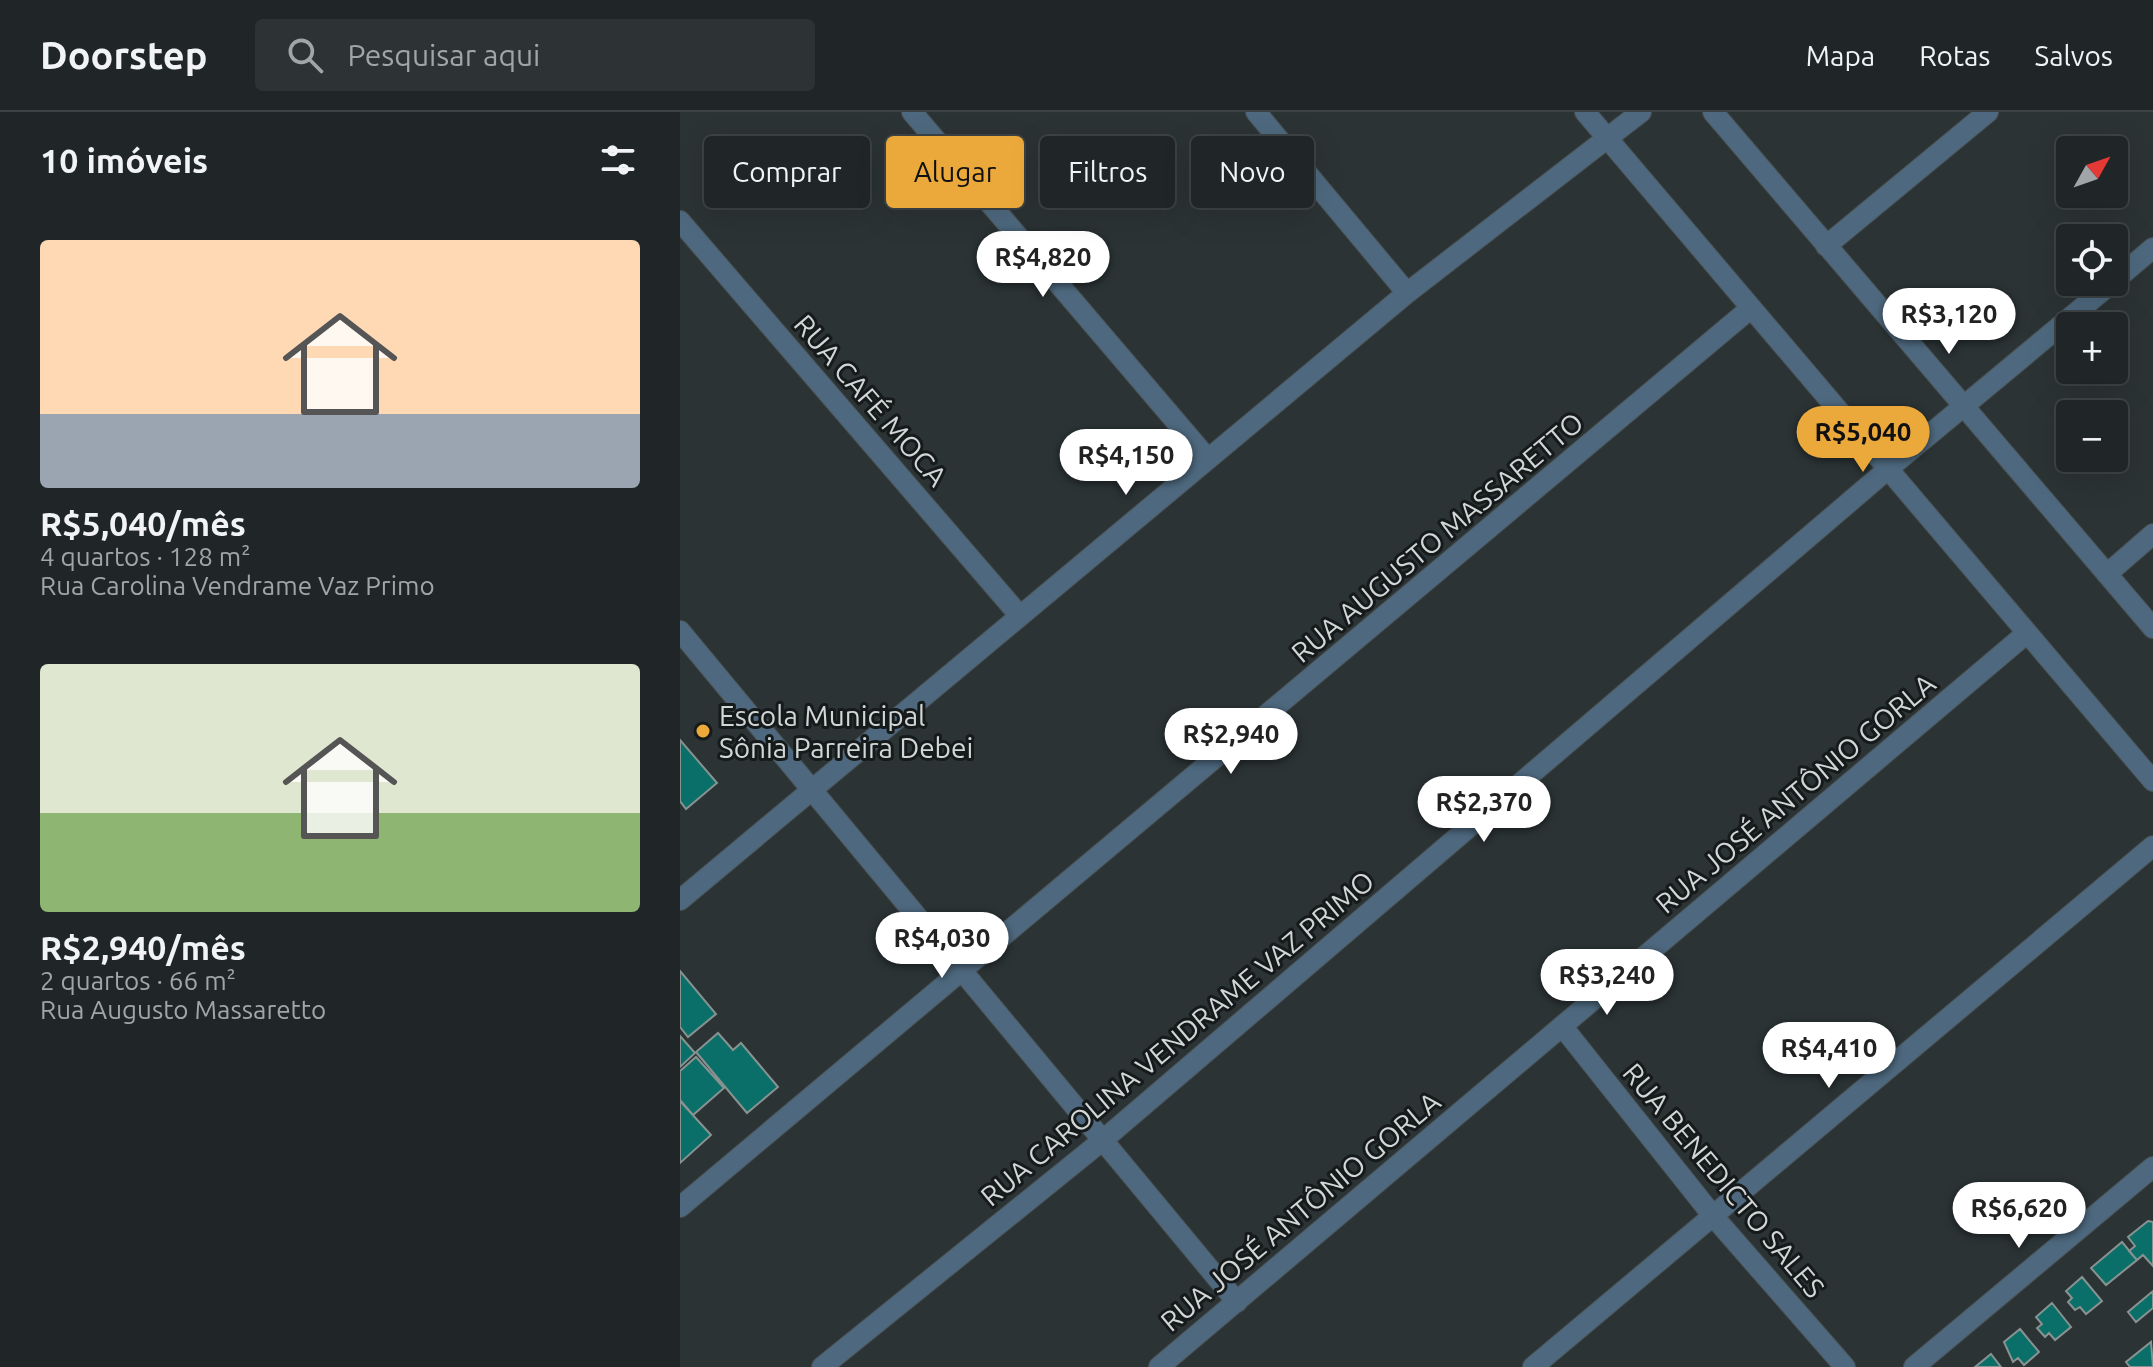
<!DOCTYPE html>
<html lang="pt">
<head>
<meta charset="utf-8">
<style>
	:root { --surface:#202628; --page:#2d3234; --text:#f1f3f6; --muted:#a2a5a8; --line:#3d4345; --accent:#eca93b }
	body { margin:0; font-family:Ubuntu,sans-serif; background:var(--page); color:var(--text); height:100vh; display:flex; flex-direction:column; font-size:30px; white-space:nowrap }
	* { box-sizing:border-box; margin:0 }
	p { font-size:26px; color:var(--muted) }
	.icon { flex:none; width:44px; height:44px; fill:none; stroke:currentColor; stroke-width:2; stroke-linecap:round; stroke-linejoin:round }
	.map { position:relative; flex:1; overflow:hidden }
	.drawer { display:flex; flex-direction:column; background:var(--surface); width:680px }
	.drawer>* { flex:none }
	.top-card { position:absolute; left:24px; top:24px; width:760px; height:72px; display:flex; gap:16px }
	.needle { width:52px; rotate:50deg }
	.tools { position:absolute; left:1376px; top:24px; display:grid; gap:16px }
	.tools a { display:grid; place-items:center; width:72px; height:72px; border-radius:8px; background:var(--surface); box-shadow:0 8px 32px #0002,0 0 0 2px var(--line); font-size:40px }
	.price { position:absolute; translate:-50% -68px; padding:0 18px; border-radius:28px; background:#fff; color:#222; font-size:26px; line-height:52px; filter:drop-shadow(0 2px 4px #0008) }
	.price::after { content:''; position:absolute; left:50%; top:48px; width:24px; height:18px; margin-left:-12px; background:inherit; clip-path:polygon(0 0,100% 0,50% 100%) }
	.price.on { background:var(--accent); color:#111 }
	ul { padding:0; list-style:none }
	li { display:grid; align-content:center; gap:16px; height:424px; padding:0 40px }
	li span { display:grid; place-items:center; height:248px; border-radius:8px; color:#555 }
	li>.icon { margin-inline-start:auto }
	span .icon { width:144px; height:144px; fill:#fffc; stroke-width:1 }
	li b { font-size:34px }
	h2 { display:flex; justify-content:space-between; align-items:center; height:96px; padding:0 40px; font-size:34px }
	.chip { padding:0 28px; border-radius:8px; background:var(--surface); box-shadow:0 8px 32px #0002,0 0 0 2px var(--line); font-size:28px; line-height:72px }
	.chip.on { background:var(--accent); color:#111 }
	header { display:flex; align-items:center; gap:48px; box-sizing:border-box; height:112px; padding:0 40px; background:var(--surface); border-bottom:2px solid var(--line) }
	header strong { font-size:38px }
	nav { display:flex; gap:44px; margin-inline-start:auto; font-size:28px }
	.search { width:560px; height:72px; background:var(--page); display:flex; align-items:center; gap:20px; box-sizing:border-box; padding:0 28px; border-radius:8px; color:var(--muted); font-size:30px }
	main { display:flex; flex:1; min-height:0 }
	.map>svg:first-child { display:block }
</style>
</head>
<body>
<header>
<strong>Doorstep</strong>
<div class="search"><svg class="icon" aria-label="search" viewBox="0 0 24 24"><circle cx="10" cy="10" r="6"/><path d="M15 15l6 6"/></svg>Pesquisar aqui</div>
<nav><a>Mapa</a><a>Rotas</a><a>Salvos</a></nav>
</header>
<main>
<section class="drawer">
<h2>10 imóveis<svg class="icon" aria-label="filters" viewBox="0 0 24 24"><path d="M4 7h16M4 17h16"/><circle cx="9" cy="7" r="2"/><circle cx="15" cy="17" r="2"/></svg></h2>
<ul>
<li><span style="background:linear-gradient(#ffd9b3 70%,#9aa5b1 0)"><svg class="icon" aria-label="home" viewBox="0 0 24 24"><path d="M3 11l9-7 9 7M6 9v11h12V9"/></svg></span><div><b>R$5,040/mês</b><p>4 quartos · 128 m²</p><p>Rua Carolina Vendrame Vaz Primo</p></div></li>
<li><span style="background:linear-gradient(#dfe7d0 60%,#8fb573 0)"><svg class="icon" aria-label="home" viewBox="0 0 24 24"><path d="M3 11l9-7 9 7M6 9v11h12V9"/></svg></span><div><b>R$2,940/mês</b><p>2 quartos · 66 m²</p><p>Rua Augusto Massaretto</p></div></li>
</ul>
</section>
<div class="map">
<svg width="1473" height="1255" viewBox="0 0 1473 1255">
	<rect width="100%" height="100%" fill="#2b3335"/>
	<path fill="#096f68" stroke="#889391" stroke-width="2" d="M 0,628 L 37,671 L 6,697 L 0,689 Z
		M 0,859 L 36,902 L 8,925 L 0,915 Z
		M 38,921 L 53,938 L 61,931 L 98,975 L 67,1001 L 16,940 Z
		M 0,924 L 15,941 L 0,955 Z
		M 16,945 L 44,976 L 13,1003 L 0,988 L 0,959 Z
		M 0,989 L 31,1023 L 0,1051 Z
		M 1468,1109 L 1473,1110 L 1473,1154 L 1463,1143 L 1457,1148 L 1449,1139 L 1455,1134 L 1448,1125 Z
		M 1442,1130 L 1457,1148 L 1426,1173 L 1411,1156 Z
		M 1402,1165 L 1422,1189 L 1406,1202 L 1400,1195 L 1395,1198 L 1388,1190 L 1392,1186 L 1386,1179 Z
		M 1473,1179 L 1473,1196 L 1456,1210 L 1448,1200 Z
		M 1372,1191 L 1391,1215 L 1375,1228 L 1369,1221 L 1365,1225 L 1357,1216 L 1362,1212 L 1356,1205 Z
		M 1340,1217 L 1359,1240 L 1344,1253 L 1338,1246 L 1333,1250 L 1324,1230 Z
		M 1471,1230 L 1473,1255 L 1450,1255 L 1446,1250 Z
		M 1311,1242 L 1321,1255 L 1295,1255 Z"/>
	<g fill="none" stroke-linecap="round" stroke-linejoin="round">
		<defs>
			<path id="minor" d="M 232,0 L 527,346
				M 576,0 L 727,181
				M 0,109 L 340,504
				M 1146,134 L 1308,0
				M 1434,169 L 1473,136
				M 1427,462 L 1473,422
				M 0,519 L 557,1190
				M 0,788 L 727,181 L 961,0
				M 882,914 L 1033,1104 L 1165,1255
				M 0,1095 L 1071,196
				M 142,1255 L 423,1028 L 1208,357 L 1433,170
				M 479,1255 L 1347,521
				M 853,1255 L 1473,734
				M 1234,1255 L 1473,1055"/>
			<path id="tertiary" d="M 905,0 L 1473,669
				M 1033,0 L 1473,516"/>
		</defs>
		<use href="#minor" stroke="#495052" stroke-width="22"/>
		<use href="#tertiary" stroke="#495052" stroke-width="22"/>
		<use href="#minor" stroke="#4e697f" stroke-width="20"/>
		<use href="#tertiary" stroke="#4e697f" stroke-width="20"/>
	</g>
	<circle fill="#eca93b" stroke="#161a1b" stroke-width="3" cx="23" cy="619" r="8"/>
	<g text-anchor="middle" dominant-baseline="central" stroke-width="6" stroke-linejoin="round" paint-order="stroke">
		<g font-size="28" fill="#d1d6d7" stroke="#161a1b">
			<text transform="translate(191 288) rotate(49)">RUA CAFÉ MOCA</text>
			<text transform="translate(757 425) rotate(-40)">RUA AUGUSTO MASSARETTO</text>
			<text transform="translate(1115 681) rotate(-40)">RUA JOSÉ ANTÔNIO GORLA</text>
			<text transform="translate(497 926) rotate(-40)">RUA CAROLINA VENDRAME VAZ PRIMO</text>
			<text transform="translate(1044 1068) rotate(50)">RUA BENEDICTO SALES</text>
			<text transform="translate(620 1099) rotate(-40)">RUA JOSÉ ANTÔNIO GORLA</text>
		</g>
		<g font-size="28" fill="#d1d6d7" stroke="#161a1b" text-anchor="start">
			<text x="39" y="603">Escola Municipal<tspan x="39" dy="32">Sônia Parreira Debei</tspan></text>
		</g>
	</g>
</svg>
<div class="tools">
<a><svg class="needle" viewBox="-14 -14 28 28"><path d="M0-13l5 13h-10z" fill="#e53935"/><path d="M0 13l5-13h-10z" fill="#a2a5a8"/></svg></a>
<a><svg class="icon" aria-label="locate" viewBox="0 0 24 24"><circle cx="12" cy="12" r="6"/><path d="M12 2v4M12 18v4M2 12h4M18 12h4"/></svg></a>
<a>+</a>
<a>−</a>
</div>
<b class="price" style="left:363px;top:187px">R$4,820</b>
<b class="price" style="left:1269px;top:244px">R$3,120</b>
<b class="price on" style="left:1183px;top:362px">R$5,040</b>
<b class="price" style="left:446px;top:385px">R$4,150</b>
<b class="price" style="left:551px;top:664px">R$2,940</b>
<b class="price" style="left:804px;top:732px">R$2,370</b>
<b class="price" style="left:262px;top:868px">R$4,030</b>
<b class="price" style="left:927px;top:905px">R$3,240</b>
<b class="price" style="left:1149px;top:978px">R$4,410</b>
<b class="price" style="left:1339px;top:1138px">R$6,620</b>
<div class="top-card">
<a class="chip">Comprar</a>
<a class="chip on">Alugar</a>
<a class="chip">Filtros</a>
<a class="chip">Novo</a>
</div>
</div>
</main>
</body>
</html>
